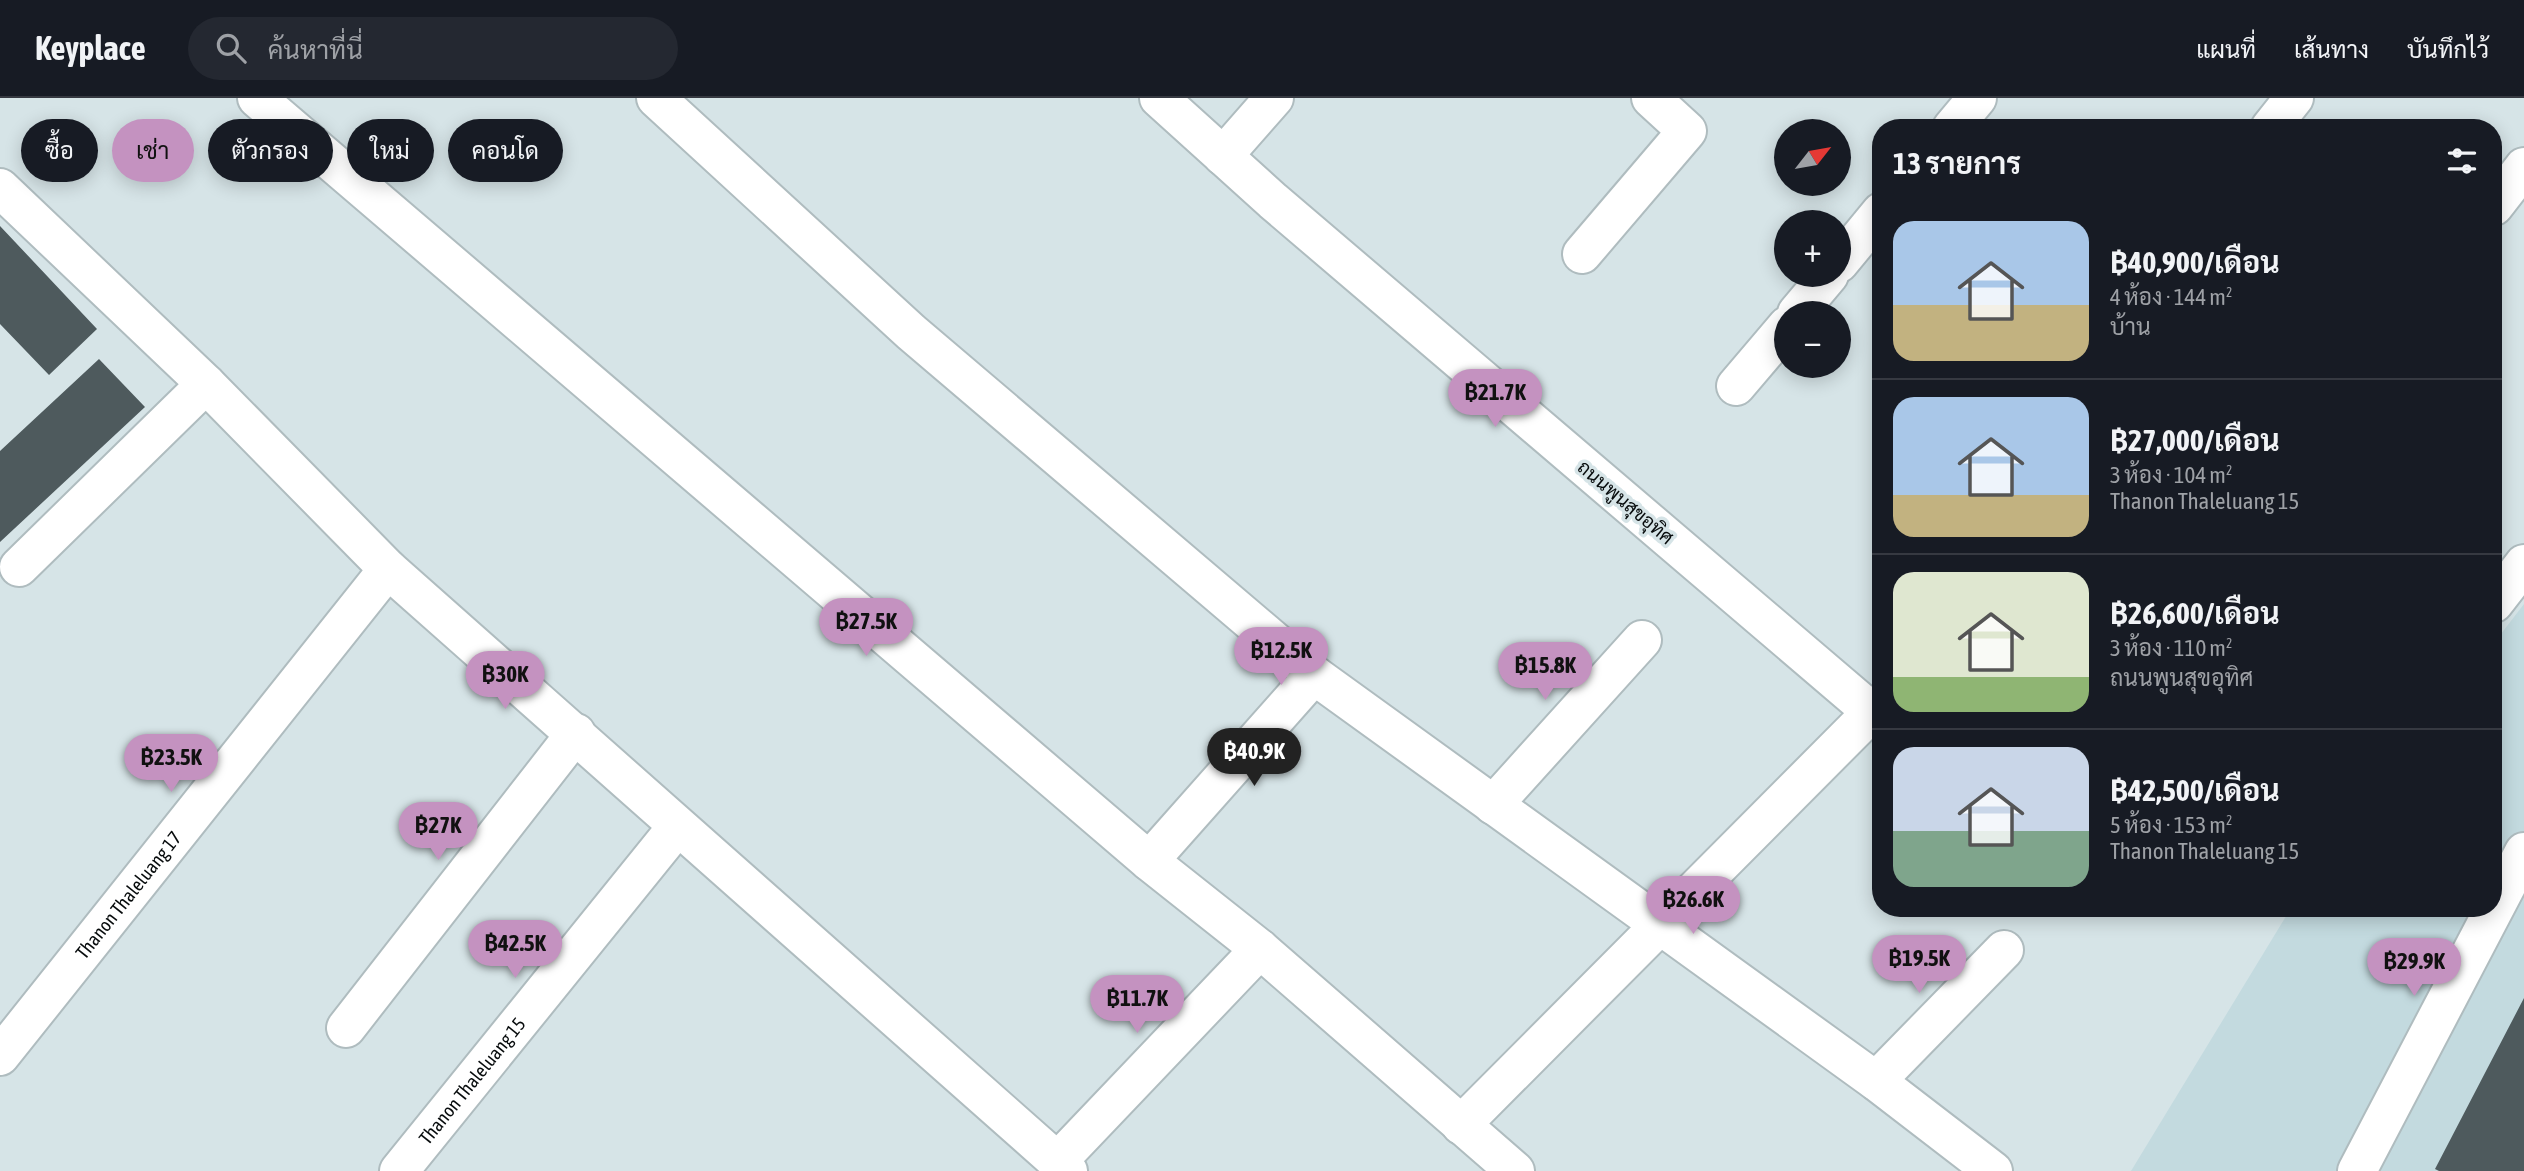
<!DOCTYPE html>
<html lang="th">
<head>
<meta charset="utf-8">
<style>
	:root { --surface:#171b24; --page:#242831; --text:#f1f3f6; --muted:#9ea1a6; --line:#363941; --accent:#c492c0 }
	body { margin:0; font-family:"Asap Condensed",Sarabun,sans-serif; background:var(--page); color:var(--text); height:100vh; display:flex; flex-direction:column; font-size:26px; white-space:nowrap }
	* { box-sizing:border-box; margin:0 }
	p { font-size:23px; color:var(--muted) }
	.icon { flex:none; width:38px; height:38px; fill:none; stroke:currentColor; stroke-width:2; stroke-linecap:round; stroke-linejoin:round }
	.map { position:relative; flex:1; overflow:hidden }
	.drawer { position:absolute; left:1872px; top:21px; width:630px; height:798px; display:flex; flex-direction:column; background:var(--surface); border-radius:28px; box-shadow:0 4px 18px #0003 }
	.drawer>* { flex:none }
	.banner { position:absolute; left:21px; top:21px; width:665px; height:63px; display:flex; gap:14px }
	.needle { width:46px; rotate:59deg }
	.tools { position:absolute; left:1774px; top:21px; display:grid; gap:14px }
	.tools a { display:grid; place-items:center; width:77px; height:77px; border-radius:50%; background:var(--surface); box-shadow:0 4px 18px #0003; font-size:35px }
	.price { position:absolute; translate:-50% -60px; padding:0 16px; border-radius:24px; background:var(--accent); color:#111; font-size:23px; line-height:46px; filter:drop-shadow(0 2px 4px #0008) }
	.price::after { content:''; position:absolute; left:50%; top:42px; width:21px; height:16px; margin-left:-10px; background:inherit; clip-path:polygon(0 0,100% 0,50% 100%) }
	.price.on { background:#222; color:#fff }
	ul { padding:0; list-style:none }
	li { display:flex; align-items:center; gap:21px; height:175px; padding:0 21px }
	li+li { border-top:2px solid var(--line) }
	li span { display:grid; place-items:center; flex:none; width:196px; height:140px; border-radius:21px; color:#555 }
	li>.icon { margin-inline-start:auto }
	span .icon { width:84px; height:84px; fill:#fffc; stroke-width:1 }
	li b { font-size:30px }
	h2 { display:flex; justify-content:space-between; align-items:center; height:84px; padding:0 21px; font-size:30px }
	.tag { padding:0 24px; border-radius:32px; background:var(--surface); box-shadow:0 4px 18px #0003; font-size:24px; line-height:63px }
	.tag.on { background:var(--accent); color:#111 }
	header { display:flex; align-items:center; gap:42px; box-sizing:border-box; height:98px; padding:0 35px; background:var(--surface); border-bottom:2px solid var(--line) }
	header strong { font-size:33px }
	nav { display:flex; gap:38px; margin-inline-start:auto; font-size:24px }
	.search { width:490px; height:63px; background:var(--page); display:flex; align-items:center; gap:18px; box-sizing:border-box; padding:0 24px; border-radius:38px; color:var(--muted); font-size:26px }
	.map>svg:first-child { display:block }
</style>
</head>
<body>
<header>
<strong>Keyplace</strong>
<div class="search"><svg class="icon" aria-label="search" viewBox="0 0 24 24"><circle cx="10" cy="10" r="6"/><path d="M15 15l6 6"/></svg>ค้นหาที่นี่</div>
<nav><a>แผนที่</a><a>เส้นทาง</a><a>บันทึกไว้</a></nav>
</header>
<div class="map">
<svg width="2524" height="1073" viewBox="0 0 2524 1073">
	<rect width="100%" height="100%" fill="#d6e4e7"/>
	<path fill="#c3dadf" d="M 2524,506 L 2524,1073 L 2131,1073 L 2291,810 L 2494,810 L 2494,545 Z"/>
	<path fill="#4e5a5d" d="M 0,128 L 97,231 L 49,277 L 0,226 Z
		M 99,261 L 145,309 L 0,444 L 0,353 Z
		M 2524,900 L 2524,1073 L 2439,1073 L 2435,1071 Z"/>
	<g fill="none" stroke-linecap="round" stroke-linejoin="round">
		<defs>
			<g id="minor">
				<path d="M 257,0 L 1149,763 L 1260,851 L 1515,1073"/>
				<path d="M 656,0 L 911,234 L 1314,577 L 1876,983 L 1993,1073"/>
				<path d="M 1159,0 L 1273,103 L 1872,614"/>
				<path d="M 1952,30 L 1977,0"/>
				<path d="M 2270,30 L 2294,0"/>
				<path d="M 1223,58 L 1274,0"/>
				<path d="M 0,90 L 206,286 L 388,471 L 1068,1073"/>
				<path d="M 2494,108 L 2524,69"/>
				<path d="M 1582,156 L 1687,33 L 1651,0"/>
				<path d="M 1839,165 L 1881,114"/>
				<path d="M 1797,215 L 1829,177"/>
				<path d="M 1736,288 L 1787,228"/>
				<path d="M 19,469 L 206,286"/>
				<path d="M 2494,505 L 2524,466"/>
				<path d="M 1493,707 L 1642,542"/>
				<path d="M 1149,763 L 1314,577"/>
				<path d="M 346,930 L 576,635"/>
				<path id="s1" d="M 0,958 L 388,471"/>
				<path d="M 1876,983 L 2004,852"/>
				<path d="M 1461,1027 L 1881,605"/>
				<path d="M 1057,1064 L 1260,851"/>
				<path id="s2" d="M 399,1073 L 677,729"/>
				<path d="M 2357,1073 L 2524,754"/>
			</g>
		</defs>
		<use href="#minor" stroke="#afbcbf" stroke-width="42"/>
		<use href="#minor" stroke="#fff" stroke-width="38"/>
	</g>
	<g text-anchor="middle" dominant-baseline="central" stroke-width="7" stroke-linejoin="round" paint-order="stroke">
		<g font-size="19" fill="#080c0d" stroke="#d6e4e7">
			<text transform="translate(1626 404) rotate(40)">ถนนพูนสุขอุทิศ</text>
			<text stroke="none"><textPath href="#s1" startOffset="206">Thanon Thaleluang 17</textPath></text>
			<text stroke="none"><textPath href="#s2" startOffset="116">Thanon Thaleluang 15</textPath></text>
		</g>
	</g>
</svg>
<div class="tools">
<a><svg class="needle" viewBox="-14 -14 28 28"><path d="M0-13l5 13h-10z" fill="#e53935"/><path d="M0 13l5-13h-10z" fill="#9ea1a6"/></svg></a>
<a>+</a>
<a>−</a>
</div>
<b class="price" style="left:1495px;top:331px">฿21.7K</b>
<b class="price" style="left:866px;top:560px">฿27.5K</b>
<b class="price" style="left:1281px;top:589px">฿12.5K</b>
<b class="price" style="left:1545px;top:604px">฿15.8K</b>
<b class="price" style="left:505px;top:613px">฿30K</b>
<b class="price on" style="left:1254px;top:690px">฿40.9K</b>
<b class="price" style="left:171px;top:696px">฿23.5K</b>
<b class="price" style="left:438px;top:764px">฿27K</b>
<b class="price" style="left:1693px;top:838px">฿26.6K</b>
<b class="price" style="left:515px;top:882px">฿42.5K</b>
<b class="price" style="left:1919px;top:897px">฿19.5K</b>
<b class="price" style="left:2414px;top:900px">฿29.9K</b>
<b class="price" style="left:1137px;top:937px">฿11.7K</b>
<div class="banner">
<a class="tag">ซื้อ</a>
<a class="tag on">เช่า</a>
<a class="tag">ตัวกรอง</a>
<a class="tag">ใหม่</a>
<a class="tag">คอนโด</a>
</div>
<section class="drawer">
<h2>13 รายการ<svg class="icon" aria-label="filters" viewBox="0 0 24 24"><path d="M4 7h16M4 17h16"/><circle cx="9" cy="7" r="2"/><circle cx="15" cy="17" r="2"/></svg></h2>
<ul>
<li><span style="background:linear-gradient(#a9c7e8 60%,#c2b280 0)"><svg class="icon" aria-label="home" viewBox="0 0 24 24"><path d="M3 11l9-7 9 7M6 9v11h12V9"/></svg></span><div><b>฿40,900/เดือน</b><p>4 ห้อง · 144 m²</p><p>บ้าน</p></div></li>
<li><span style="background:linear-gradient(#a9c7e8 70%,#c2b280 0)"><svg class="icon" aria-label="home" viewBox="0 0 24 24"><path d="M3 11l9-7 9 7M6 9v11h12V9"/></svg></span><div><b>฿27,000/เดือน</b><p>3 ห้อง · 104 m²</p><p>Thanon Thaleluang 15</p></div></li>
<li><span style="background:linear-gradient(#dfe7d0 75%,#8fb573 0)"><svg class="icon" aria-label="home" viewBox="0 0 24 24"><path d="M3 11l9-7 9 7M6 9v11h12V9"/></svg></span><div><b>฿26,600/เดือน</b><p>3 ห้อง · 110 m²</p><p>ถนนพูนสุขอุทิศ</p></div></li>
<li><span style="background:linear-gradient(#c9d6e8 60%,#7fa58c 0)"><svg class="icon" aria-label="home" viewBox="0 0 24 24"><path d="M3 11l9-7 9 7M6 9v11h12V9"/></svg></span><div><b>฿42,500/เดือน</b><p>5 ห้อง · 153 m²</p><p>Thanon Thaleluang 15</p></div></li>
</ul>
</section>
</div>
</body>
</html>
